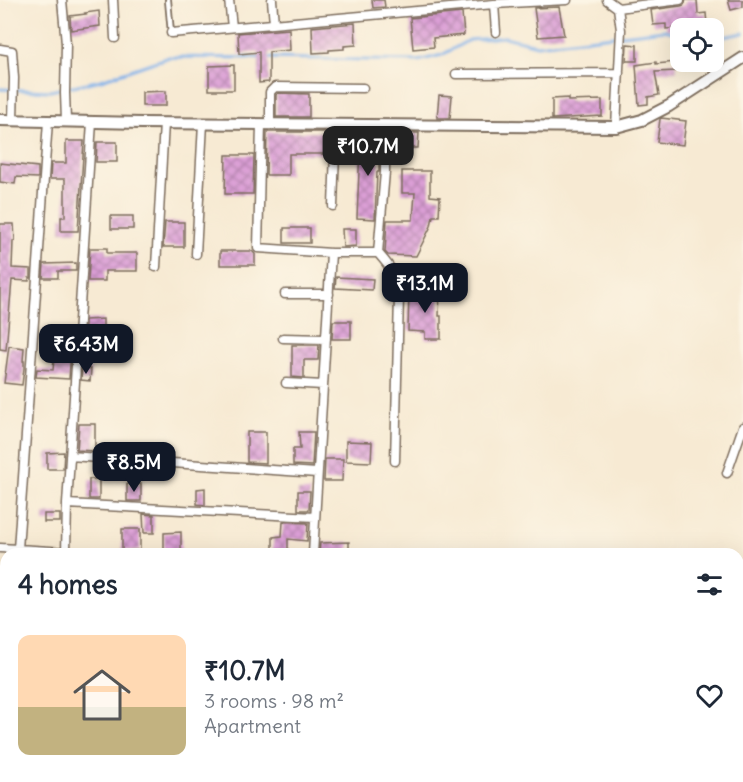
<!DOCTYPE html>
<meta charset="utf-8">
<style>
body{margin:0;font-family:Delius,sans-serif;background:#f2f2f3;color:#1f2937;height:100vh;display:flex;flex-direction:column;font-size:22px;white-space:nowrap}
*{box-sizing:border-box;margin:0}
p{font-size:20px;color:#747a83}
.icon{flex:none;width:33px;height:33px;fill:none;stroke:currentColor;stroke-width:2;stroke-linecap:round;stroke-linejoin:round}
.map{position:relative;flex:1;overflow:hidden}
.side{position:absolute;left:0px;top:548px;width:744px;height:236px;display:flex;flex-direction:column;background:#fff;border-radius:18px 18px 0 0;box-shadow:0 6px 24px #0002}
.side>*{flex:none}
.tools{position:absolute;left:670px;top:18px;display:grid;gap:12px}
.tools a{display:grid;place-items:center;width:54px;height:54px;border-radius:12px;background:#fff;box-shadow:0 6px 24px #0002;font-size:30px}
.price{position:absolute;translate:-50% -51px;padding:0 14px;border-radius:12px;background:#111827;color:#fff;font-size:20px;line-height:39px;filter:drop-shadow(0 2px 3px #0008)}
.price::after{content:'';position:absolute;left:50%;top:36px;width:18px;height:14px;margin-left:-9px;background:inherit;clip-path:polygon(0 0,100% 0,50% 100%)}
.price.selected{background:#222;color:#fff}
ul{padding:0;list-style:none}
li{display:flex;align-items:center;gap:18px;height:150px;padding:0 18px}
li span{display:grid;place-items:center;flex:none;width:168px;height:120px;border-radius:12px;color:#555}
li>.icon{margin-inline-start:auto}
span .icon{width:72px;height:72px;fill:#fffc;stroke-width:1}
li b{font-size:26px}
h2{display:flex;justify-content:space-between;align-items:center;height:72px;padding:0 18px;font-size:26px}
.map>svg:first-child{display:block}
</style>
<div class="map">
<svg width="743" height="782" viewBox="0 0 743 782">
<defs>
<pattern id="building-cross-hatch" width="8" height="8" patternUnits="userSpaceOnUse" patternTransform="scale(1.5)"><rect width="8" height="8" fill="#db9fd6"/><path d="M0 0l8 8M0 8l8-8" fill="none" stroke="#b382ad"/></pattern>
</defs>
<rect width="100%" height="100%" fill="#fcf5e5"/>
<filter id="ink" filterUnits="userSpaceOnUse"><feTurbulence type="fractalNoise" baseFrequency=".0167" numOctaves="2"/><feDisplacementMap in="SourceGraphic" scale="12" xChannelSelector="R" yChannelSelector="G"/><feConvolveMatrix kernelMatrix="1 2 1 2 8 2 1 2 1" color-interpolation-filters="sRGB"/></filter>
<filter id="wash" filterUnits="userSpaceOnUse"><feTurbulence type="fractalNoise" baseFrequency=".008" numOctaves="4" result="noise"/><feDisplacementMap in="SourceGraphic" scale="24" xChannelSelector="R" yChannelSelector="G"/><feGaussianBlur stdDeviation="1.35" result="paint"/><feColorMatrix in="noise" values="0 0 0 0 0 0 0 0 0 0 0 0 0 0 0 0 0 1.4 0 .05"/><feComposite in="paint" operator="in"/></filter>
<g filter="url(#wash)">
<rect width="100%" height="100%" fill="#f7ead3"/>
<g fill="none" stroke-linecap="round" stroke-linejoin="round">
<path stroke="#7db0ea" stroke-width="3" d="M714,39L743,33
M267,58L418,61L442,55L469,40L505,37L537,45L664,30L681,34
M0,89L50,91L101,80L169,57L261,58"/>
</g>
<g id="blocks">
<path fill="url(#building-cross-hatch)" d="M372,0H384L385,7L373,8Z
M686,0H697L698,14L706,13L707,25L666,29V24L653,25L651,10L681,6L684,5Z
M728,0H743V7L731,10Z
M559,7L564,35L538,37L534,8Z
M99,11L100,26L71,30L70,16L86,14L85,13Z
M462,13L464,35L433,38L434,47L413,49L410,18Z
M355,23L356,45L344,46V49L329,50V52L313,53L312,27Z
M289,29L290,50L269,52V82L259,83V52L239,54L238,33Z
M627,44L637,45V61H626Z
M656,62V64L676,62L677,71L655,72L659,95L648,97V104L639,105L636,65Z
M234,65V90H209V66Z
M166,91V106H142V92Z
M278,93L309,94V117H276V95Z
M439,95L452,96L450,118H437Z
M568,98V101L602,100V116L552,119V99Z
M661,118L686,121L683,145L657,142L660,119Z
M267,132H325V154H289V175H266Z
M366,132H379V172H377L375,219L357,218L360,147H366Z
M391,133H419L418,148H391Z
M66,141H84L78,231H61V217H65V179H50L51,163H66Z
M97,142H117V162H96Z
M226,155H254L253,194H225Z
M0,163L38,167V178L16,177L15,184L0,182Z
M402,171H430V196L440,197L439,216H433L431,226L416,256L388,255L385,252L387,220H413L415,193H402Z
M111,216H133V229H111Z
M165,222H184V247H163Z
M0,224H14L15,241H13L12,268L31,269V278H29V281L12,280L6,350L0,349Z
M284,228H310V243H284Z
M342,229H356V246L343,247Z
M90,248H107V253H137V271H105V281H88Z
M220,251H252L255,254V265H220Z
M76,263V271H58V278H43L44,264Z
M336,277L373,279L372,290L335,288Z
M409,291L440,292L439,316H441V339H425V332L408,331Z
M103,319V332H85V320Z
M333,321H351V339H332Z
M292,345H319L318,360H304V378L292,377Z
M9,346L24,348L23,361H24V368L22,385L4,383Z
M55,349L71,350L69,379L36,377L37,369L53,370Z
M82,368L91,369L90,381L81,380Z
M79,424H95V451L77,450Z
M247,432H266V463L247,462Z
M299,432H314L312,466L293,465V449H300Z
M346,441L372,442L371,462L346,461Z
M64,452L63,469H47V453Z
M325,459H343L342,481H324Z
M89,479H99V499H89Z
M127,484H141V501H127Z
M205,488V505L197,504V489Z
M298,491H310L309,510H298Z
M44,514H60V522H44Z
M143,514L154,515V533H144Z
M283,522L308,523L307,541L288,539V554H273V537L282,536Z
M122,529H140V550L122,551Z
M181,532V554H164V533Z
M349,542V554H319L320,543Z"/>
</g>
</g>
<g filter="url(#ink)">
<use href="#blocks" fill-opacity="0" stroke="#7d6d5d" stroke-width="1.5"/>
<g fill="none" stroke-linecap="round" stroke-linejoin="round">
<g stroke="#7d6d5d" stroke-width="8">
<path id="service" d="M168,0L171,33"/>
</g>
<g stroke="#7d6d5d" stroke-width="11">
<path id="minor" d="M62,0L66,44L65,93L66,121
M113,0L115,38
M229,0L232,27
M272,0L274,23
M607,0L618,8L621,30L616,127
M494,4L567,0
M618,8L680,0
M171,33L494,4L496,32
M0,49L12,51L14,78L13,120
M456,74L619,73
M261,124L258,248L331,253H378L385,172V125
M270,124V92L275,87L363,88
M333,206L336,124
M378,253C393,270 395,273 399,296L395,461
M196,254L203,123
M156,267L164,123
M285,294H329
M283,338L326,339
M286,383L323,385
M70,456L317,473
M727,473L743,427
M67,504L315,517
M0,548L18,549L48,121
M66,552L93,554
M18,554V549L66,552L67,504L92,122
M313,554L331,253
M191,782L192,777"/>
</g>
<g stroke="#7d6d5d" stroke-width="14">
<path id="tertiary" d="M0,120L142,123L616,127L642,120L669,106L743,58"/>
</g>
<use href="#service" stroke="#fff" stroke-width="4.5"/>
<use href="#minor" stroke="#fff" stroke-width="8"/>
<use href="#tertiary" stroke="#fff" stroke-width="10"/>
</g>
</g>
</svg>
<div class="tools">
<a><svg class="icon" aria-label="locate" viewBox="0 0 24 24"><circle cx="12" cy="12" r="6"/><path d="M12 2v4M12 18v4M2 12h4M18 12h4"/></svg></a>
</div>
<b class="price selected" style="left:368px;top:177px">₹10.7M</b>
<b class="price" style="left:425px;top:314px">₹13.1M</b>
<b class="price" style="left:86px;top:375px">₹6.43M</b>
<b class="price" style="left:134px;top:493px">₹8.5M</b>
<section class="side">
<h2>4 homes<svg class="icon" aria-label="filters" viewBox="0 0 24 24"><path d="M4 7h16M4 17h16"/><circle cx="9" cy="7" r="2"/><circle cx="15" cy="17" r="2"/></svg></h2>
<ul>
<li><span style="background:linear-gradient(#ffd9b3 60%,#c2b280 0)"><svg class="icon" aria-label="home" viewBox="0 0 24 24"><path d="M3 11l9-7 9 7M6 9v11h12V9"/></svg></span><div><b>₹10.7M</b><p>3 rooms · 98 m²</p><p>Apartment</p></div><svg class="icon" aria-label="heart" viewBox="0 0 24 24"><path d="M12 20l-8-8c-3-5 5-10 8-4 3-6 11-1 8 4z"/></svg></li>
</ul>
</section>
</div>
